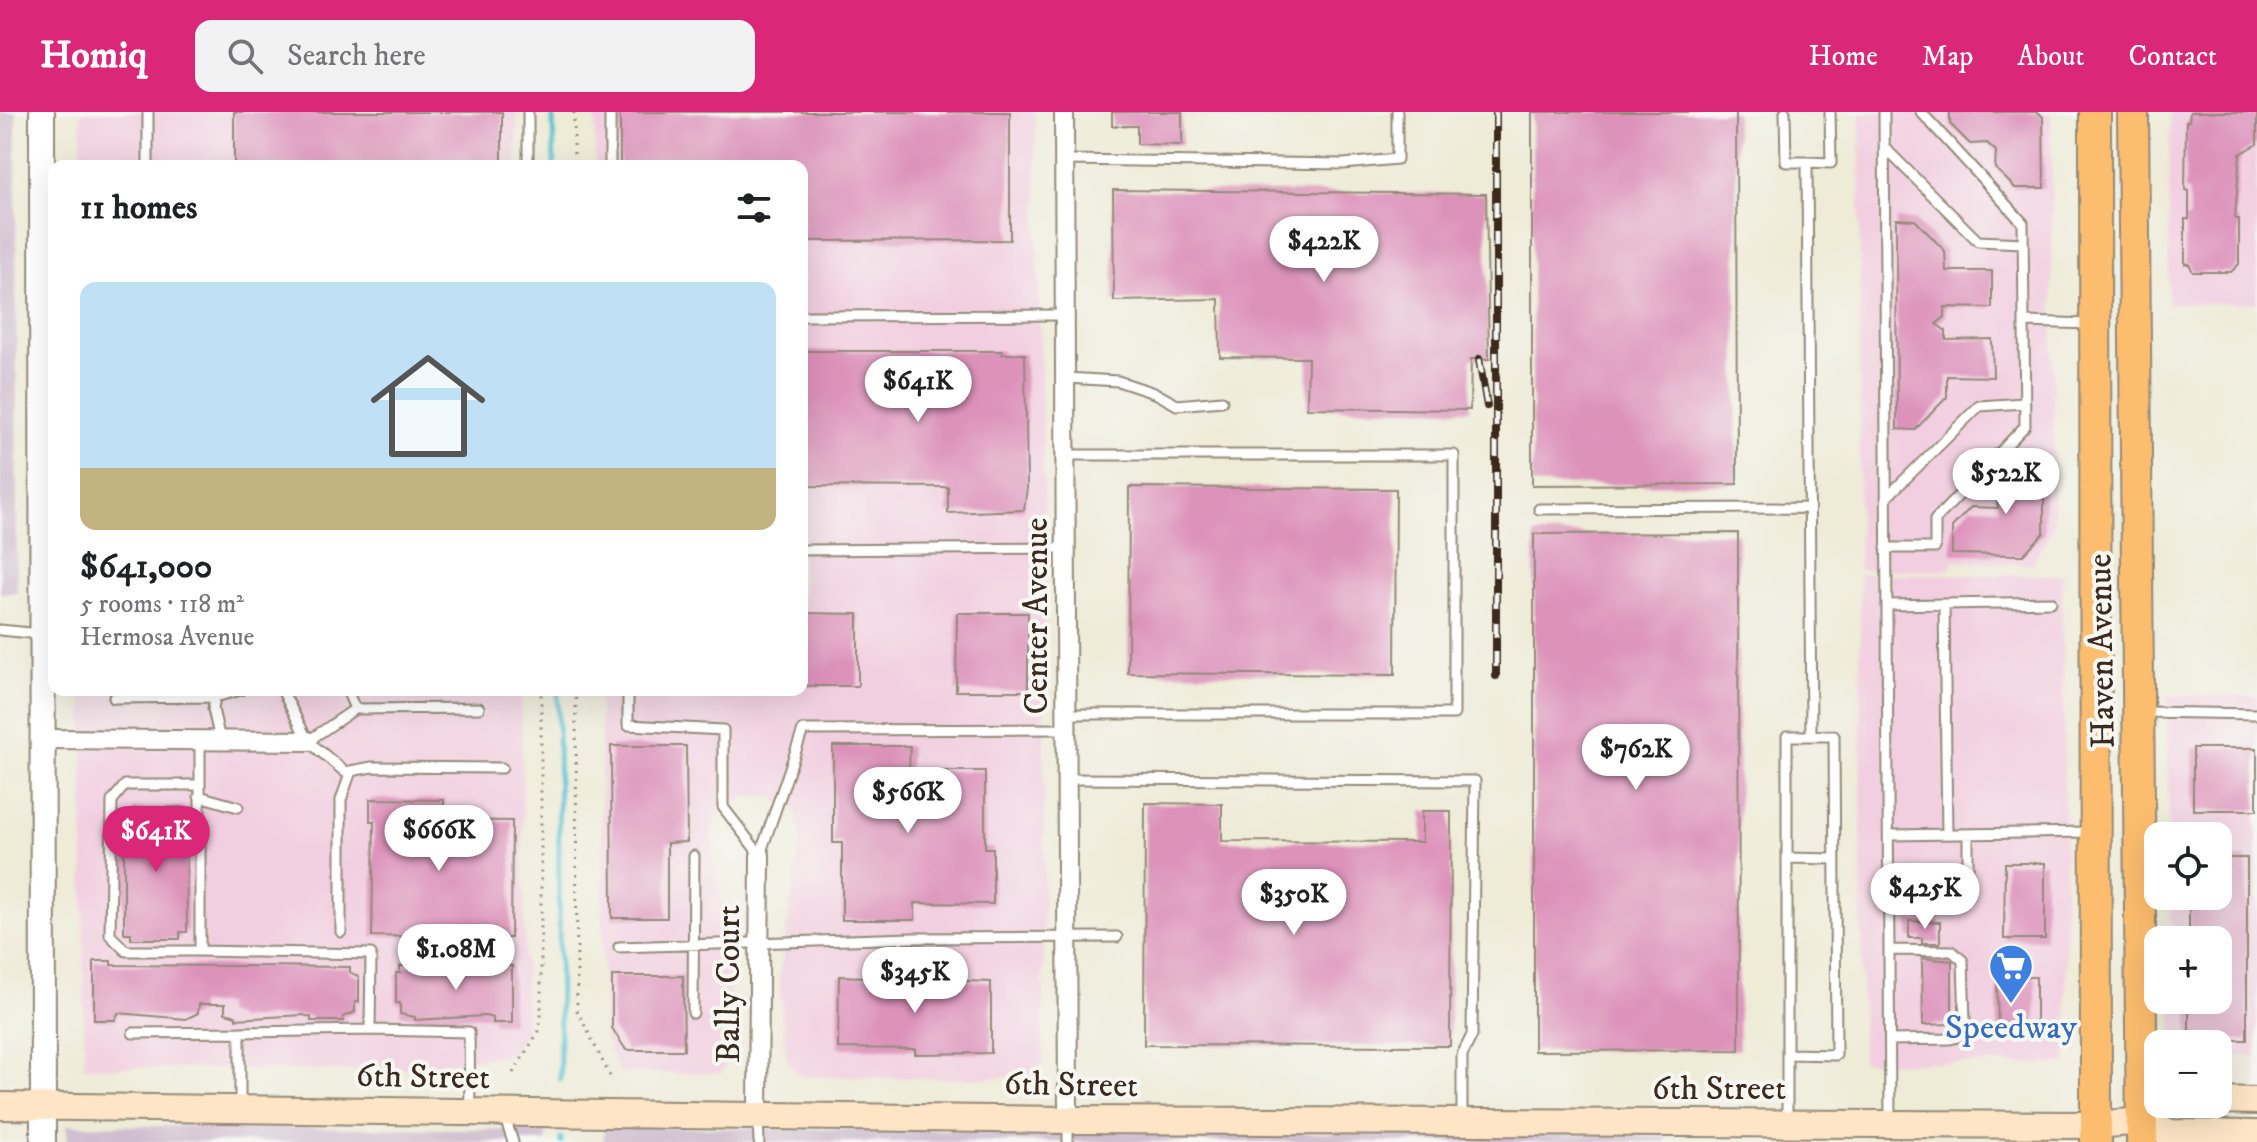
<!DOCTYPE html>
<meta charset="utf-8">
<style>
body{margin:0;font-family:"IM FELL DW Pica",serif;background:#f2f2f2;color:#202124;height:100vh;display:flex;flex-direction:column;font-size:30px;white-space:nowrap}
*{box-sizing:border-box;margin:0}
p{font-size:26px;color:#757577}
.icon{flex:none;width:44px;height:44px;fill:none;stroke:currentColor;stroke-width:2;stroke-linecap:round;stroke-linejoin:round}
.map{position:relative;flex:1;overflow:hidden}
.side{position:absolute;left:48px;top:48px;width:760px;height:536px;display:flex;flex-direction:column;background:#fff;border-radius:16px;box-shadow:0 8px 32px #0002}
.side>*{flex:none}
.controls{position:absolute;left:2144px;top:710px;display:grid;gap:16px}
.controls a{display:grid;place-items:center;width:88px;height:88px;border-radius:16px;background:#fff;box-shadow:0 8px 32px #0002;font-size:40px}
.price{position:absolute;translate:-50% -68px;padding:0 18px;border-radius:28px;background:#fff;color:#222;font-size:26px;line-height:52px;filter:drop-shadow(0 2px 4px #0008)}
.price::after{content:'';position:absolute;left:50%;top:48px;width:24px;height:18px;margin-left:-12px;background:inherit;clip-path:polygon(0 0,100% 0,50% 100%)}
.price.on{background:#db2777;color:#fff}
ul{padding:0;list-style:none}
li{display:grid;align-content:center;gap:16px;height:424px;padding:0 32px}
li span{display:grid;place-items:center;height:248px;border-radius:16px;color:#555}
li>.icon{margin-inline-start:auto}
span .icon{width:144px;height:144px;fill:#fffc;stroke-width:1}
li b{font-size:34px}
h2{display:flex;justify-content:space-between;align-items:center;height:96px;padding:0 32px;font-size:34px}
header{display:flex;align-items:center;gap:48px;box-sizing:border-box;height:112px;padding:0 40px;background:#db2777;color:#fff}
header strong{font-size:38px}
nav{display:flex;gap:44px;margin-inline-start:auto;font-size:28px}
.search{width:560px;height:72px;background:#f2f2f2;display:flex;align-items:center;gap:20px;box-sizing:border-box;padding:0 28px;border-radius:16px;color:#757577;font-size:30px}
.map>svg:first-child{display:block}
</style>
<header>
<strong>Homiq</strong>
<div class="search"><svg class="icon" aria-label="search" viewBox="0 0 24 24"><circle cx="10" cy="10" r="6"/><path d="M15 15l6 6"/></svg>Search here</div>
<nav><a>Home</a><a>Map</a><a>About</a><a>Contact</a></nav>
</header>
<div class="map">
<svg width="2257" height="1030" viewBox="0 0 2257 1030">
<rect width="100%" height="100%" fill="#f6f6f2"/>
<filter id="ink" filterUnits="userSpaceOnUse"><feTurbulence type="fractalNoise" baseFrequency=".0125" numOctaves="2"/><feDisplacementMap in="SourceGraphic" scale="16" xChannelSelector="R" yChannelSelector="G"/><feConvolveMatrix kernelMatrix="1 2 1 2 8 2 1 2 1" color-interpolation-filters="sRGB"/></filter>
<filter id="wash" filterUnits="userSpaceOnUse"><feTurbulence type="fractalNoise" baseFrequency=".006" numOctaves="4" result="noise"/><feDisplacementMap in="SourceGraphic" scale="32" xChannelSelector="R" yChannelSelector="G"/><feGaussianBlur stdDeviation="1.8" result="paint"/><feColorMatrix in="noise" values="0 0 0 0 0 0 0 0 0 0 0 0 0 0 0 0 0 1.4 0 .05"/><feComposite in="paint" operator="in"/></filter>
<g filter="url(#wash)">
<rect width="100%" height="100%" fill="#eeebd7"/>
<path fill="#f2cfe0" d="M81,0H517V54H81Z
M595,0H1035L1045,423L1043,949L1033,964L967,967L799,964L786,945L779,868L801,725L796,699L770,684L746,685L720,700L711,720L717,765L730,813L729,943L722,961H620L604,925L600,578H802V54H595Z
M1860,0H2047L2051,4L2054,412L2032,452L1954,449L1948,458H1859Z
M2170,0H2257V191H2168Z
M1860,462L2062,463L2067,952L1862,950Z
M83,578H521L526,920L507,943L387,959L84,955Z
M2167,584H2257V944H2218V932H2173L2172,888H2218V828H2171L2170,784H2218V724H2169Z"/>
<path fill="#cfbdcf" d="M0,0H16L17,481H0Z
M67,1013L546,1018V1030H67Z
M604,1015L1665,1024V1030H604Z"/>
<g fill="none" stroke-linecap="round" stroke-linejoin="round">
<path stroke="#57c3d1" stroke-width="5" d="M553,0L554,54
M558,578L560,967
M561,1026V1030"/>
</g>
<g id="blocks">
<path fill="#dd92ba" d="M234,0H502V54H234Z
M620,0H1010V128L802,129V54H620Z
M1112,0H1182V33L1137,32V14H1112Z
M1532,0H1736L1737,372L1532,373Z
M1950,0H2038L2043,5L2044,76H2015L1995,56L1996,39L1987,31L1970,32L1950,12Z
M2190,0H2257V32L2240,42L2235,107H2239V152L2231,160H2193L2189,152H2185V107H2189V79L2185,78L2186,9H2189Z
M1113,78L1486,82L1489,247H1471L1470,298L1307,296L1308,246L1220,245L1219,187L1114,189Z
M1896,107L1915,108L1945,139L1946,159H1992V196L1945,195V205L1936,212L1946,219V228L1992,227L1993,265L1947,264V285L1915,318L1897,317Z
M802,239H1002V242H1025L1027,376L1024,398L948,401V375L802,374Z
M2017,349H2044V421L2023,443L1952,442V415L1971,395L1998,396L1996,370Z
M1129,375L1396,377L1395,563L1128,561Z
M1738,421L1739,938L1534,939V422Z
M802,501L858,502V574H802Z
M957,501H1028V579H956Z
M611,634H686L687,730L667,731V806H612Z
M833,634H910L909,659H985V736H993V792L915,791V808H842V731H833Z
M2193,636H2257V698H2193Z
M370,687L444,688V708L512,709L511,826L372,824L374,709H370Z
M1145,691L1222,692V729L1422,730V699H1451L1450,934L1144,933Z
M182,695L186,698L187,820H180V827H131V821H124V704H133V697Z
M2218,746H2247V928H2189V888H2218V828H2189V784H2218Z
M2005,751H2045V827H2004Z
M1909,809L1940,810V831H1922V826H1909Z
M1922,846L1952,849V912L1923,913Z
M94,849H111V853L350,855V860L359,865V890H355V900L343,905V909H311V905L303,903L236,907V904L225,901V892H199L198,901L186,907L118,901L115,908H94Z
M400,854H512V911H493V906L485,904L415,908V905L400,902V891H396V861H400Z
M612,864H683L684,938H626L612,916Z
M839,864L991,870V941L915,942V937L838,936Z
M1997,865H2036V924H1998Z"/>
</g>
</g>
<g filter="url(#ink)">
<use href="#blocks" fill-opacity="0" stroke="#948a7a" stroke-width="2"/>
<g fill="none" stroke-linecap="round" stroke-linejoin="round">
<g stroke="#948a7a" stroke-width="13">
<path id="service" d="M148,0V54
M528,0V54
M1785,0L1786,50H1807L1811,624
M1884,0L1890,1009
M1886,37L1978,129L2023,131
M1065,48L1343,52L1397,47V0
M1807,50L1831,51L1830,0
M610,54V0
M802,204L1066,203
M2024,210L2092,212
M1066,266L1118,269L1157,282L1177,293L1222,289
M1066,343H1454V602H1067
M1886,386L1979,294L2024,291
M1539,397L1809,396
M1886,436H1935V408L2025,314L2023,111L1921,0
M802,438L1066,436
M1944,492L1947,722
M1887,493L2051,490
M0,518L41,522
M282,578L308,629L345,660L372,655L502,656
M347,578L355,597
M628,578V613L723,618V695L760,743
M114,586L215,585
M2144,600L2257,602
M200,628V839L371,842L370,918L240,920V995
M220,628L213,597L215,585L241,578
M308,629L355,597L479,596
M1067,667L1475,669L1472,923L1462,943V1008
M199,673H125L112,689L110,823L126,839H200
M199,684L238,695
M1889,723L2089,720
M760,743L803,618L1067,617
M1788,746L1835,747
M1889,785L1968,783V722
M341,820V688L351,659
M619,835L912,826L1117,825
M1890,838L1952,839L1963,849L1965,910L1958,925L1950,927L1890,928
M693,901L694,744
M370,918L469,920L470,998
M133,921L240,920
M504,1003L513,1030
M758,1005L759,1030
M1787,1008V624H1834L1836,943L1789,942
M1068,1011V1030"/>
</g>
<g stroke="#948a7a" stroke-width="22">
<path id="minor" d="M1064,0L1068,1008
M45,627L308,629
M758,1001L760,743"/>
</g>
<g stroke="#948a7a" stroke-width="28">
<path id="tertiary" d="M42,0L43,1030"/>
</g>
<g stroke="#948a7a" stroke-width="30">
<path id="secondary" d="M2218,988L2257,989
M0,994L1068,1008L2096,1013L2142,1009L2168,1021L2257,1022"/>
</g>
<g stroke="#948a7a" stroke-width="34">
<path id="primary" d="M2095,0L2096,1030
M2133,0L2142,1030"/>
</g>
<path stroke="#948a7a" stroke-width="3" stroke-dasharray="2 6" stroke-linecap="butt" d="M574,0V54
M576,578L577,898L611,966
M513,961L539,919L541,904V578"/>
<use href="#service" stroke="#fff" stroke-width="9"/>
<use href="#minor" stroke="#fff" stroke-width="18"/>
<use href="#tertiary" stroke="#fff" stroke-width="24"/>
<use href="#secondary" stroke="#fee5c5" stroke-width="26"/>
<use href="#primary" stroke="#fcbd6e" stroke-width="30"/>
<g stroke="#3b2a1e" stroke-width="8">
<path id="rail" d="M1496,0V564
M1479,247L1487,294"/>
</g>
<use href="#rail" stroke="#f6f6f2" stroke-width="5" stroke-dasharray="15" stroke-linecap="butt"/>
</g>
</g>
<defs>
<g id="supermarket-pin" transform="scale(2.3)"><path d="M0 17L-7.5 6A9.5 9.5 0 1 1 7.5 6Z" fill="#3f7fe0" stroke="#f6f6f2"/><path d="M-6-5.5h2.5l.6 2H6L4.5 2H-2.5L-4.4-4H-6ZM-1.5 3.2a1.3 1.3 0 1 0 .1 0ZM3 3.2a1.3 1.3 0 1 0 .1 0Z" fill="#fff"/></g>
</defs>
<g fill-rule="evenodd">
<use href="#supermarket-pin" x="2011" y="854"/>
</g>
<g text-anchor="middle" stroke-width="8" stroke-linejoin="round" paint-order="stroke">
<g font-size="34" fill="#3b2a1e" stroke="#f6f6f2">
<text transform="translate(1035 504) rotate(-90)" y="12">Center Avenue</text>
<text transform="translate(2100 539) rotate(-91)" y="12">Haven Avenue</text>
<text transform="translate(727 872) rotate(-90)" y="12">Bally Court</text>
<text transform="translate(423 963) rotate(1)" y="12">6th Street</text>
<text transform="translate(1071 971) rotate(1)" y="12">6th Street</text>
<text x="1719" y="987">6th Street</text>
</g>
<g font-size="34" fill="#366cbe" stroke="#f6f6f2">
<text x="2011" y="926">Speedway</text>
</g>
</g>
</svg>
<div class="controls">
<a><svg class="icon" aria-label="locate" viewBox="0 0 24 24"><circle cx="12" cy="12" r="6"/><path d="M12 2v4M12 18v4M2 12h4M18 12h4"/></svg></a>
<a>+</a>
<a>−</a>
</div>
<b class="price" style="left:1324px;top:172px">$422K</b>
<b class="price" style="left:918px;top:312px">$641K</b>
<b class="price" style="left:2006px;top:404px">$522K</b>
<b class="price" style="left:1636px;top:680px">$762K</b>
<b class="price" style="left:908px;top:723px">$566K</b>
<b class="price" style="left:439px;top:761px">$666K</b>
<b class="price on" style="left:156px;top:762px">$641K</b>
<b class="price" style="left:1925px;top:819px">$425K</b>
<b class="price" style="left:1294px;top:825px">$350K</b>
<b class="price" style="left:456px;top:880px">$1.08M</b>
<b class="price" style="left:915px;top:903px">$345K</b>
<section class="side">
<h2>11 homes<svg class="icon" aria-label="filters" viewBox="0 0 24 24"><path d="M4 7h16M4 17h16"/><circle cx="9" cy="7" r="2"/><circle cx="15" cy="17" r="2"/></svg></h2>
<ul>
<li><span style="background:linear-gradient(#bfe0f5 75%,#c2b280 0)"><svg class="icon" aria-label="home" viewBox="0 0 24 24"><path d="M3 11l9-7 9 7M6 9v11h12V9"/></svg></span><div><b>$641,000</b><p>5 rooms · 118 m²</p><p>Hermosa Avenue</p></div></li>
</ul>
</section>
</div>
